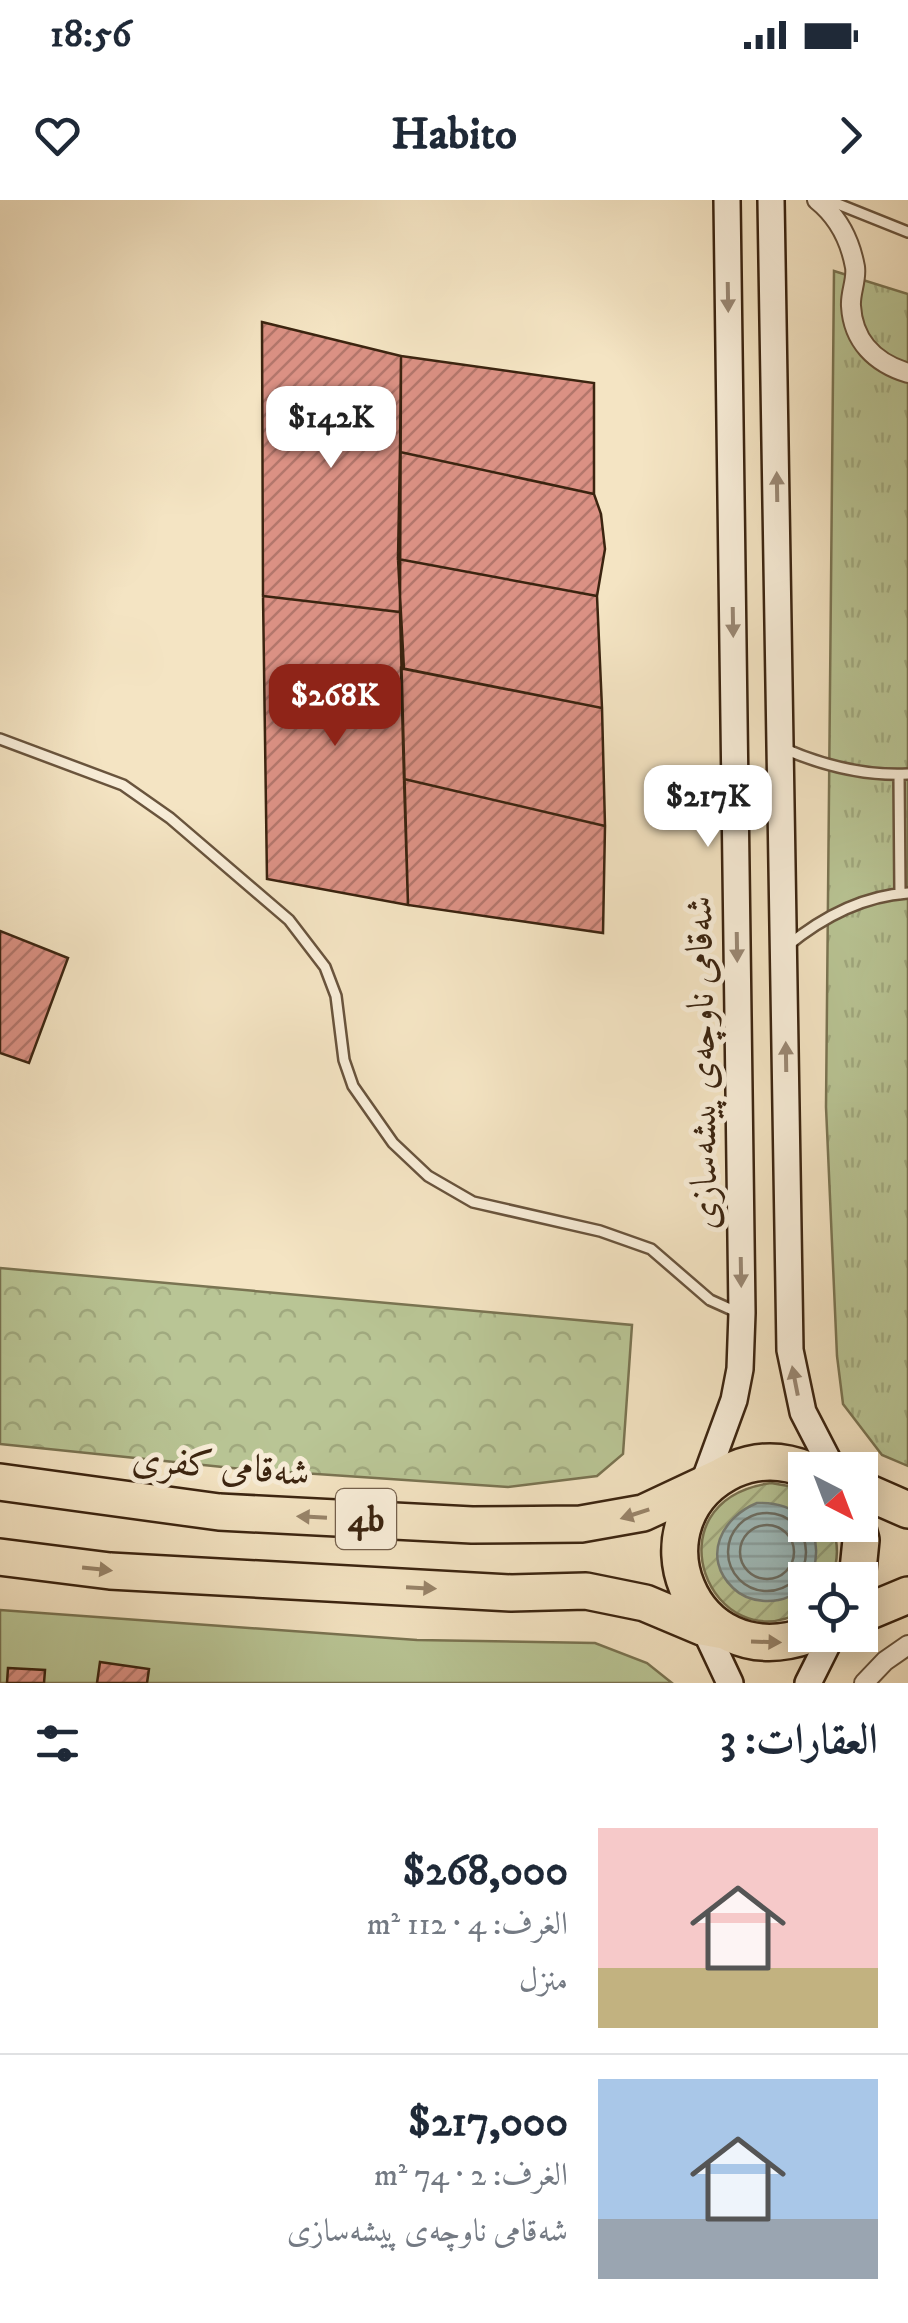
<!DOCTYPE html>
<html lang="ar">
<meta charset="utf-8">
<style>
body{margin:0;font-family:"IM FELL DW Pica",Amiri,serif;background:#f6f6f7;color:#1f2937;direction:rtl;height:100vh;display:flex;flex-direction:column;font-size:38px;white-space:nowrap}
*{box-sizing:border-box;margin:0}
p{font-size:32px;color:#747a83}
.icon{flex:none;width:55px;height:55px;fill:none;stroke:currentColor;stroke-width:2;stroke-linecap:round;stroke-linejoin:round}
.map{position:relative;height:1483px;overflow:hidden;direction:ltr}
.drawer{display:flex;flex-direction:column;background:#fff;flex:1}
.drawer>*{flex:none}
.needle{width:65px;rotate:138deg}
.buttons{position:absolute;left:788px;top:1252px;display:grid;gap:20px}
.buttons a{display:grid;place-items:center;width:90px;height:90px;border-radius:0px;background:#fff;box-shadow:0 5px 25px #0003;font-size:50px}
.price{position:absolute;translate:-50% -85px;padding:0 22px;border-radius:20px;background:#fff;color:#222;font-size:32px;line-height:65px;filter:drop-shadow(0 2px 5px #0008)}
.price::after{content:'';position:absolute;left:50%;top:60px;width:30px;height:22px;margin-left:-15px;background:inherit;clip-path:polygon(0 0,100% 0,50% 100%)}
.price.selected{background:#8f2418;color:#fff}
ul{padding:0;list-style:none}
li{display:flex;align-items:center;gap:30px;height:250px;padding:0 30px}
li+li{border-top:2px solid #e0e1e3}
li span{display:grid;place-items:center;flex:none;width:280px;height:200px;border-radius:0px;color:#555}
li>.icon{margin-inline-start:auto}
span .icon{width:120px;height:120px;fill:#fffc;stroke-width:1}
li b{font-size:42px}
h2{display:flex;justify-content:space-between;align-items:center;height:120px;padding:0 30px;font-size:42px}
.status{display:flex;justify-content:space-between;align-items:center;height:70px;padding:0 50px;background:#fff;direction:ltr}
.status svg{height:28px;fill:currentColor}
header{display:flex;justify-content:space-between;align-items:center;height:130px;padding:0 30px;background:#fff;font-size:45px;font-weight:800}
.map>svg:first-child{display:block}
</style>
<div class="status"><b>18:56</b><svg viewBox="0 0 49 12"><path d="M0 12V9h3v3zM5 12V6h3v6zM10 12V3h3v9zM15 12V0h3v12zM26 1h20v11H26zM47 4h2v5h-2z"/></svg></div>
<header><svg class="icon" aria-label="forward" viewBox="0 0 24 24"><path d="M9 5l7 7-7 7"/></svg>Habito<svg class="icon" aria-label="heart" viewBox="0 0 24 24"><path d="M12 20l-8-8c-3-5 5-10 8-4 3-6 11-1 8 4z"/></svg></header>
<div class="map">
<svg width="908" height="1483" viewBox="0 0 908 1483">
<defs>
<pattern id="grass-tufts" width="24" height="20" patternUnits="userSpaceOnUse" patternTransform="scale(2.5)"><rect width="24" height="20" fill="#b9c595"/><path d="M3 7l-1-3M5 7V3M7 7l1-3M15 17l-1-3M17 17v-4M19 17l1-3" fill="none" stroke="#a0a97f"/></pattern>
<pattern id="forest-crowns" width="20" height="18" patternUnits="userSpaceOnUse" patternTransform="scale(2.5)"><rect width="20" height="18" fill="#b9c595"/><path d="M2 6a3 3 0 1 1 6 0M12 15a3 3 0 1 1 6 0" fill="none" stroke="#a0a97f"/></pattern>
<pattern id="garden-furrows" width="10" height="10" patternUnits="userSpaceOnUse" patternTransform="scale(2.5)"><rect width="10" height="10" fill="#b9c595"/><path d="M-1 1l2-2M0 10L10 0M9 11l2-2" fill="none" stroke="#a0a97f"/></pattern>
<pattern id="water-rules" width="6" height="5" patternUnits="userSpaceOnUse" patternTransform="scale(2.5)"><rect width="6" height="5" fill="#9fbcbc"/><path d="M0 2.5h6" fill="none" stroke="#8aa1a1"/></pattern>
<pattern id="building-hatch" width="6" height="6" patternUnits="userSpaceOnUse" patternTransform="scale(2.5)"><rect width="6" height="6" fill="#db9184"/><path d="M-1 1l2-2M0 6l6-6M5 7l2-2" fill="none" stroke="#b3766b"/></pattern>
</defs>
<rect width="100%" height="100%" fill="#f4e4c3"/>
<filter id="stains"><feTurbulence type="fractalNoise" baseFrequency=".002" numOctaves="4"/><feColorMatrix values="0 0 0 0 .2 0 0 0 0 .09 0 0 0 0 .02 0 0 0 .5 -.17"/></filter>
<radialGradient id="worn" r=".72"><stop offset=".6" stop-color="#630" stop-opacity="0"/><stop offset="1" stop-color="#630" stop-opacity=".3"/></radialGradient>
<path fill="url(#grass-tufts)" stroke="#7a7452" stroke-width="2.5" d="M834,71L908,94V1266L882,1255L843,1204L837,1156L826,907Z"/>
<path fill="url(#forest-crowns)" stroke="#7a7452" stroke-width="2.5" d="M0,1068L632,1125L623,1254L597,1276L508,1287L242,1269L0,1244Z"/>
<path fill="#b9c595" stroke="#7a7452" stroke-width="2.5" d="M0,1410L417,1440L595,1443L647,1463L672,1483H0Z"/>
<path fill="url(#garden-furrows)" stroke="#7a7452" stroke-width="2.5" d="M771,1283L794,1287L805,1294V1325H832C839,1344 838,1360 832,1380H805V1410C711,1465 645,1301 771,1283Z"/>
<path fill="url(#water-rules)" stroke="#777f77" stroke-width="2.5" d="M757,1303C838,1300 830,1401 768,1401C755,1401 742,1397 733,1388C701,1357 722,1317 757,1303Z"/>
<g fill="none" stroke-linecap="round" stroke-linejoin="round">
<path stroke="#6d7066" stroke-width="2.5" d="M728 1352a39 39 0 1 1 78 0a39 39 0 1 1-78 0Z
M740 1352a27 27 0 1 1 54 0a27 27 0 1 1-54 0Z"/>
</g>
<path fill="url(#building-hatch)" stroke="#3b2410" stroke-width="2.5" d="M262,122L401,156L400,412L263,396Z
M401,156L594,183V294L400,252Z
M400,252L594,294L601,314L605,349L597,396L398,359Z
M398,359L597,396L602,508L404,469Z
M263,396L400,412L408,705L267,679Z
M401,468L602,508L605,626L404,579Z
M404,579L605,626L603,733L408,705Z
M0,731L68,758L29,863L0,853Z
M100,1462L149,1469L147,1483H97Z
M8,1468L45,1470L44,1483H7Z"/>
<g fill="none" stroke-linecap="round" stroke-linejoin="round">
<g stroke="#69543d" stroke-width="14">
<path id="lane" d="M828,0L908,32
M0,539L123,585L170,618L289,720L325,767L336,796L344,860L353,886L393,943L428,976L473,1002L600,1031L651,1049L710,1100L739,1113
M785,549C824,566 865,576 908,574
M899,575L900,694
M786,747C821,718 862,696 908,693"/>
</g>
<g stroke="#69543d" stroke-width="22">
<path id="street" d="M817,0C837,16 850,40 855,67C857,80 850,93 851,106C853,141 875,163 908,173
M864,1483L885,1461L908,1445"/>
</g>
<g stroke="#3b2410" stroke-width="30">
<path id="secondary" d="M771,0L790,1150L803,1212L833,1270
M700,1293L734,1200L740,1169L742,1113L727,0
M699,1417L730,1483
M808,1483L832,1435"/>
</g>
<g stroke="#3b2410" stroke-width="40">
<path id="highway" d="M808,1270C784,1260 758,1259 733,1270C630,1319 688,1478 809,1435
M0,1282L219,1312L472,1325L581,1324L643,1313L724,1275
M860,1289L908,1310
M857,1325L861,1340L857,1380
M0,1357L110,1371L511,1393L586,1391L645,1403L702,1427L724,1431
M860,1415L908,1395"/>
</g>
<use href="#lane" stroke="#f8edd8" stroke-width="9"/>
<use href="#street" stroke="#f8edd8" stroke-width="18"/>
<use href="#secondary" stroke="#f8edd8" stroke-width="25"/>
<use href="#highway" stroke="#f4e4c3" stroke-width="35"/>
</g>
<defs><path id="oneway-solid" d="M-6-.8H1V-3.2L6.5 0L1 3.2V.8H-6Z" transform="scale(2.5)"/></defs>
<g fill="#9a8874">
<use href="#oneway-solid" transform="translate(728 97) rotate(89)"/>
<use href="#oneway-solid" transform="translate(777 287) rotate(-91)"/>
<use href="#oneway-solid" transform="translate(733 422) rotate(89)"/>
<use href="#oneway-solid" transform="translate(737 747) rotate(89)"/>
<use href="#oneway-solid" transform="translate(786 857) rotate(-91)"/>
<use href="#oneway-solid" transform="translate(741 1072) rotate(89)"/>
<use href="#oneway-solid" transform="translate(795 1181) rotate(-101)"/>
</g>
<g fill="#98846a">
<use href="#oneway-solid" transform="translate(635 1314) rotate(162)"/>
<use href="#oneway-solid" transform="translate(312 1317) rotate(-177)"/>
<use href="#oneway-solid" transform="translate(97 1369) rotate(6)"/>
<use href="#oneway-solid" transform="translate(421 1388) rotate(3)"/>
<use href="#oneway-solid" transform="translate(766 1442) rotate(2)"/>
</g>
<g text-anchor="middle" stroke-width="10" stroke-linejoin="round" paint-order="stroke">
<rect fill="#f8edd8" stroke="#74604c" stroke-width="2.5" x="336" y="1289" width="60" height="60" rx="8"/>
<g font-size="35" font-weight="bold" fill="#3b2410">
<text x="366" y="1331">4b</text>
</g>
<g font-size="38" fill="#3b2410" stroke="#f8edd8">
<text transform="translate(701 863) rotate(-91)" y="13">شەقامی ناوچەی پیشەسازی</text>
<text transform="translate(221 1265) rotate(5)" y="13">شەقامی کفری</text>
</g>
</g>
<rect width="100%" height="100%" filter="url(#stains)"/>
<rect width="100%" height="100%" fill="url(#worn)"/>
</svg>
<div class="buttons">
<a><svg class="needle" viewBox="-14 -14 28 28"><path d="M0-13l5 13h-10z" fill="#e53935"/><path d="M0 13l5-13h-10z" fill="#747a83"/></svg></a>
<a><svg class="icon" aria-label="locate" viewBox="0 0 24 24"><circle cx="12" cy="12" r="6"/><path d="M12 2v4M12 18v4M2 12h4M18 12h4"/></svg></a>
</div>
<b class="price" style="left:331px;top:271px">$142K</b>
<b class="price selected" style="left:335px;top:549px">$268K</b>
<b class="price" style="left:708px;top:650px">$217K</b>
</div>
<section class="drawer">
<h2>العقارات: 3<svg class="icon" aria-label="filters" viewBox="0 0 24 24"><path d="M4 7h16M4 17h16"/><circle cx="9" cy="7" r="2"/><circle cx="15" cy="17" r="2"/></svg></h2>
<ul>
<li><span style="background:linear-gradient(#f6c9c9 70%,#c2b280 0)"><svg class="icon" aria-label="home" viewBox="0 0 24 24"><path d="M3 11l9-7 9 7M6 9v11h12V9"/></svg></span><div><b>$268,000</b><p>الغرف: 4 · 112 m²</p><p>منزل</p></div></li>
<li><span style="background:linear-gradient(#a9c7e8 70%,#9aa5b1 0)"><svg class="icon" aria-label="home" viewBox="0 0 24 24"><path d="M3 11l9-7 9 7M6 9v11h12V9"/></svg></span><div><b>$217,000</b><p>الغرف: 2 · 74 m²</p><p>شەقامی ناوچەی پیشەسازی</p></div></li>
</ul>
</section>
